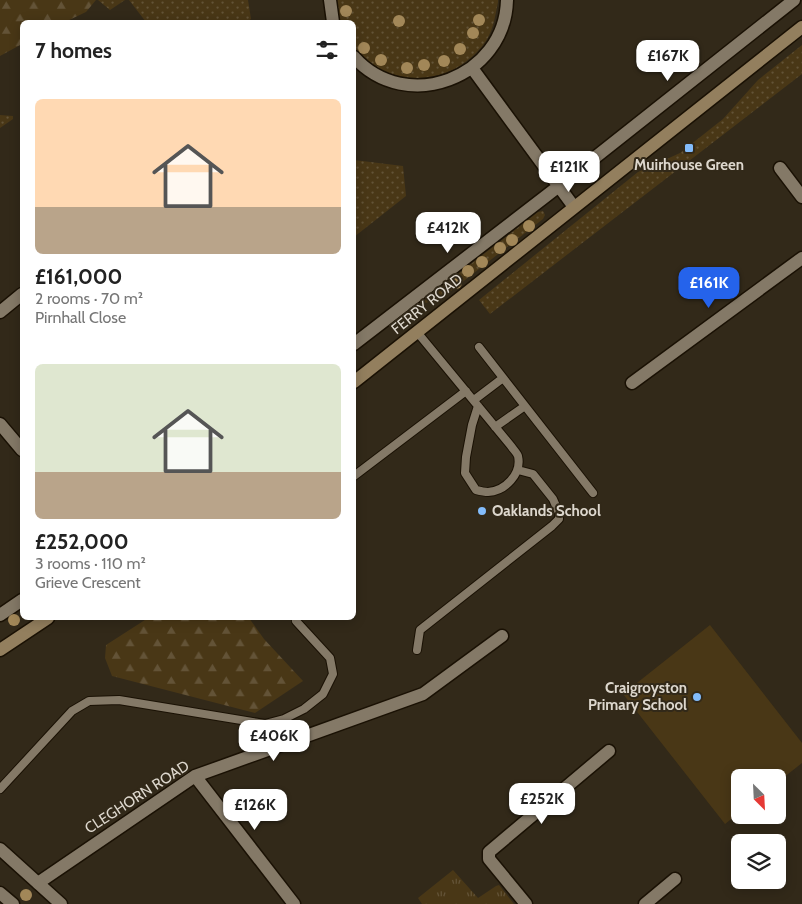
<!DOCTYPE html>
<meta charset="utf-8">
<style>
body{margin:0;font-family:Cabin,sans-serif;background:#f6f6f6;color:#222;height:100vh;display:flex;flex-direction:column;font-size:19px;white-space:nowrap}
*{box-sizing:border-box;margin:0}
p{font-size:16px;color:#767676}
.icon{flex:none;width:28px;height:28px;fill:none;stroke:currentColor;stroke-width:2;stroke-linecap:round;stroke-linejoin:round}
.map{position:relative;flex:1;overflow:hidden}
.sheet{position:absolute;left:20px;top:20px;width:336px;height:600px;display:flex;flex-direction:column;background:#fff;border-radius:8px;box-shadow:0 2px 12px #0003}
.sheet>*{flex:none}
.needle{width:32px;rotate:156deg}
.fabs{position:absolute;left:731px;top:769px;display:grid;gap:10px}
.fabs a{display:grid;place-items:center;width:55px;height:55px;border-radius:8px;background:#fff;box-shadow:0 2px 12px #0003;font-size:25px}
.price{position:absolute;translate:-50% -42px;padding:0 11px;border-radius:10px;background:#fff;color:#222;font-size:16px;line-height:32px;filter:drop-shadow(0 1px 2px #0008)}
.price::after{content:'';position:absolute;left:50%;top:30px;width:15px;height:11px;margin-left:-8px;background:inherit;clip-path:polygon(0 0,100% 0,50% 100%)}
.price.selected{background:#2563eb;color:#fff}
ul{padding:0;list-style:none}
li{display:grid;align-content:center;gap:10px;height:265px;padding:0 15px}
li span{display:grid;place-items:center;height:155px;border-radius:8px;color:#555}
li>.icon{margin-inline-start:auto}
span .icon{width:90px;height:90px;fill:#fffc;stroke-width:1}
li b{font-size:21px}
h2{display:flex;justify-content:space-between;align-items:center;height:60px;padding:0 15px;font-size:21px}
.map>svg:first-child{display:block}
</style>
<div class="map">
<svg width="802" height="904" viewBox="0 0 802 904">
<defs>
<pattern id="grass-dots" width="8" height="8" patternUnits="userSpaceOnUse" patternTransform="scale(1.25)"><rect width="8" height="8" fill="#493716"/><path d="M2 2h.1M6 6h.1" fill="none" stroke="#635337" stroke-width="1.8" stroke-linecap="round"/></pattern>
<pattern id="forest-firs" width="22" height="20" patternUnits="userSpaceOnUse" patternTransform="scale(1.25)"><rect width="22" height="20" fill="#493716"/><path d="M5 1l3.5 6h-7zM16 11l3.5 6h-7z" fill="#635337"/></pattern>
<pattern id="park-tufts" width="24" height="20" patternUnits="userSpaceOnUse" patternTransform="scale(1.25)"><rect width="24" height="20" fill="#493716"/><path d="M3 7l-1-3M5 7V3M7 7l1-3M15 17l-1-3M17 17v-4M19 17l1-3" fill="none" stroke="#635337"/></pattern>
</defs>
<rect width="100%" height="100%" fill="#322919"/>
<path fill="url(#grass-dots)" d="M98,0H125L110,10Z
M129,0H248L251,19L246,22H146Z
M336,0H498V2C495,17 493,33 483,45C454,82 405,88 367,62C362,58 358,52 354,48V22H340Z
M802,45V74L490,314L479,300L638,172L680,153L723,119L758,80Z
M0,115L13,116V119L0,128Z
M354,160L403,166L406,196L354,237Z
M543,211L545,215L543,219L442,298L422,304L427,298L538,212Z"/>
<path fill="url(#forest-firs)" d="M0,0H96L86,12L65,22H22V44L0,56Z
M148,618H249L264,639L303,681L255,713L112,676L105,658L106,645Z"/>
<path fill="url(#park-tufts)" d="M453,870L478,898L496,886L499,885L514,904H422L418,898Z"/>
<path fill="#493716" d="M710,625L802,743V763L778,782V778H740V812L725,824L623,694Z"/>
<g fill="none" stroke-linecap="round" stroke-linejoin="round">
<g stroke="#1a1104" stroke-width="10">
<path id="service" d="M417,332L511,446C513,449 517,453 518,456C522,474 505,491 488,492C484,492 480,491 476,490L465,473L466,457L472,425L478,406
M479,347L593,493
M474,400L503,378
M495,427L525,406
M354,476L466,391
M417,650L420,630L552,526L559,519V513L553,499L533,474L518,470
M0,789L72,711L89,701L119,700L265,724L284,719L304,709L323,694L333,674L330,658L296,621"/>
</g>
<g stroke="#1a1104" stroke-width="15">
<path id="minor" d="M330,0L333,22
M354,57C406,115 505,78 507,0
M472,68L574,207
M780,168L802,197
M0,312L22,294
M354,344L559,186L794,0
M632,383L802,258
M0,615L22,600
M195,776L294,904
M38,883L195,776L423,694L502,636
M526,904L489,859V852L609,751
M645,904L675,879"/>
</g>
<g stroke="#1a1104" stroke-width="15">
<path id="tertiary" d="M0,424L22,450
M0,849L61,904
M0,893L13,904"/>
</g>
<g stroke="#1a1104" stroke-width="15">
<path id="secondary" d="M354,382L802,27
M0,650L48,618"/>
</g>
<use href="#service" stroke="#847967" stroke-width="8"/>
<use href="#minor" stroke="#847967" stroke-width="12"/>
<use href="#tertiary" stroke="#847967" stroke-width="12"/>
<use href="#secondary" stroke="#937f5e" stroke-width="12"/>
</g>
<g fill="#a28758">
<circle cx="346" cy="11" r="6"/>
<circle cx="479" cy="20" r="6"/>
<circle cx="399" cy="21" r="6"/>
<circle cx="473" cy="33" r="6"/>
<circle cx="364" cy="48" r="6"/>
<circle cx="460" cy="49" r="6"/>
<circle cx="381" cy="60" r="6"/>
<circle cx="444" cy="61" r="6"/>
<circle cx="424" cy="65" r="6"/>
<circle cx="407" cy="68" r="6"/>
<circle cx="529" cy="226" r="6"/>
<circle cx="512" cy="240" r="6"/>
<circle cx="500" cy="248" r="6"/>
<circle cx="482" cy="262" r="6"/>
<circle cx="468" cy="271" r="6"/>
<circle cx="456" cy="283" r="6"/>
<circle cx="14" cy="620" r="6"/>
<circle cx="26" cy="895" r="6"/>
</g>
<g fill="#83bcfb" stroke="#322919" stroke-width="2">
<rect x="684" y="143" width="10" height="10" rx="2.5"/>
<circle cx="482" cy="511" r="5"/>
<circle cx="697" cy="697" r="5"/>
</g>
<g text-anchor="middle" stroke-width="4" stroke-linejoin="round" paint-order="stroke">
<g font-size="15" font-weight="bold" fill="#ddd7cd" stroke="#322919">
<text x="689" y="170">Muirhouse Green</text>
<text x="492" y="516" text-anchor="start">Oaklands School</text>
<text x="687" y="693" text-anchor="end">Craigroyston<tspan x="687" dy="17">Primary School</tspan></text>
</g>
<g font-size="15" fill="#ddd7cd" stroke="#322919">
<text transform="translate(427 304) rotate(-39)" y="5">FERRY ROAD</text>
<text transform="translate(137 797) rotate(-33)" y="5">CLEGHORN ROAD</text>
</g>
</g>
</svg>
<div class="fabs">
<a><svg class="needle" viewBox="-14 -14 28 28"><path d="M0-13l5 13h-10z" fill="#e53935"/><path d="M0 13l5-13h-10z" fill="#767676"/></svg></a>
<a><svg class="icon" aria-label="layers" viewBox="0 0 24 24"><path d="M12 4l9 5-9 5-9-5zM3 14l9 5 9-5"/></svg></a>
</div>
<b class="price" style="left:668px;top:82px">£167K</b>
<b class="price" style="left:569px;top:193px">£121K</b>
<b class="price" style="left:448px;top:254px">£412K</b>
<b class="price selected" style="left:709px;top:309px">£161K</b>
<b class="price" style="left:274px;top:762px">£406K</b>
<b class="price" style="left:542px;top:825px">£252K</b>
<b class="price" style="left:255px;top:831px">£126K</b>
<section class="sheet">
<h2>7 homes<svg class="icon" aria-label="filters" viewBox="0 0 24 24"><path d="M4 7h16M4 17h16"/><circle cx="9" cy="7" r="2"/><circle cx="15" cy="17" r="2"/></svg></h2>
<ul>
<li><span style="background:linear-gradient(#ffd9b3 70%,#b9a48a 0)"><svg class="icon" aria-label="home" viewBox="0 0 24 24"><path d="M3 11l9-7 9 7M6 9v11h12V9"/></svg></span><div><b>£161,000</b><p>2 rooms · 70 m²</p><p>Pirnhall Close</p></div></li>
<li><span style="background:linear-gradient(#dfe7d0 70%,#b9a48a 0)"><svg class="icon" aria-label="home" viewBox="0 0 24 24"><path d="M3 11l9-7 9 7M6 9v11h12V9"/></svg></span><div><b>£252,000</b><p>3 rooms · 110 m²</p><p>Grieve Crescent</p></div></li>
</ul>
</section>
</div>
